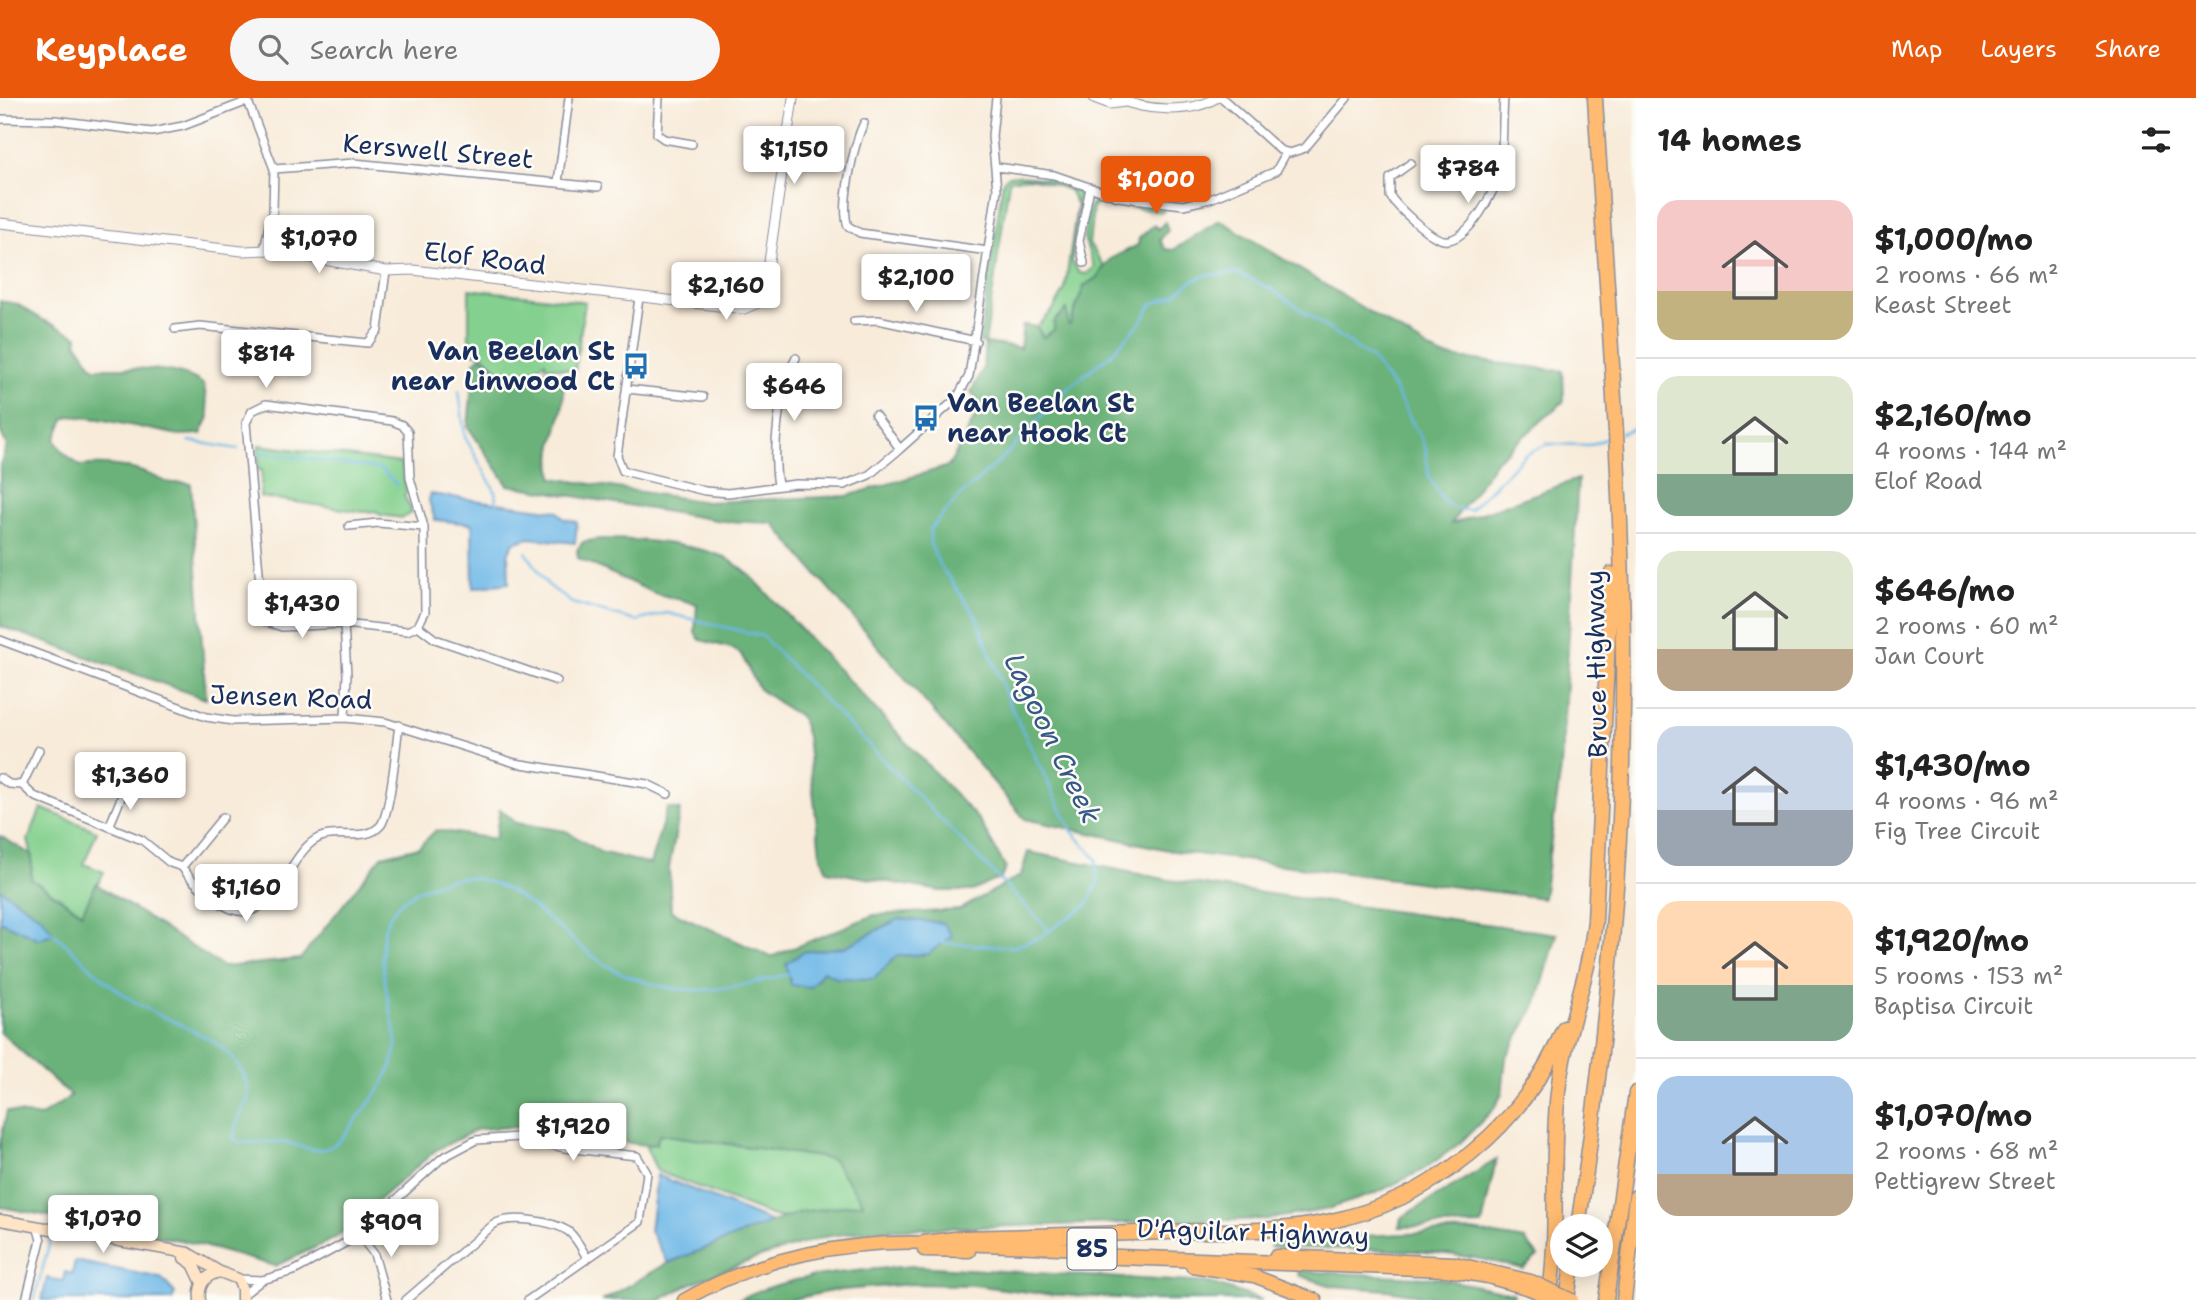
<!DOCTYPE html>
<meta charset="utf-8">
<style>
body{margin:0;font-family:"Shantell Sans",sans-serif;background:#f6f6f6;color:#222;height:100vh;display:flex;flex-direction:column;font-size:26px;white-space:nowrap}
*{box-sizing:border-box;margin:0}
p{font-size:23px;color:#767676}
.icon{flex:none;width:38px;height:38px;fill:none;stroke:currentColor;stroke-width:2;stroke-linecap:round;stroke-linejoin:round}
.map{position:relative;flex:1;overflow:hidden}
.side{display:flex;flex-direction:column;background:#fff;width:560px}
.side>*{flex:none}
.buttons{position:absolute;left:1550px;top:1116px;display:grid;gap:14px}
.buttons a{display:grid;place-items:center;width:63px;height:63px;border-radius:50%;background:#fff;box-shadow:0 4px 18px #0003;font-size:35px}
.price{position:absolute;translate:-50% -60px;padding:0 16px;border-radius:7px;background:#fff;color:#222;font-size:23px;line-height:46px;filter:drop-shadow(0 2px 4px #0008)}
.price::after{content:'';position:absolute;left:50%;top:42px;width:21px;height:16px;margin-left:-10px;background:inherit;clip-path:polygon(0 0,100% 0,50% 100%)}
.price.selected{background:#ea580c;color:#fff}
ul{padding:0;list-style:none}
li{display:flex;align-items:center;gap:21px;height:175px;padding:0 21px}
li+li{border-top:2px solid #e0e0e0}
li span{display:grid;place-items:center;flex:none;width:196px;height:140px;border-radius:21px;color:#555}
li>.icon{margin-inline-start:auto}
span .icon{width:84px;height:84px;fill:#fffc;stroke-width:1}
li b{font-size:30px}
h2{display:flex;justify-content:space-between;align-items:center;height:84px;padding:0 21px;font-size:30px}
header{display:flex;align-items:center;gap:42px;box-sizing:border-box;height:98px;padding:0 35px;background:#ea580c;color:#fff}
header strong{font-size:33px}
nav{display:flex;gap:38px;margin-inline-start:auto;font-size:24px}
.search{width:490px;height:63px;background:#f6f6f6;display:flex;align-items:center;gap:18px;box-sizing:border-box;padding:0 24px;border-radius:38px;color:#767676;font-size:26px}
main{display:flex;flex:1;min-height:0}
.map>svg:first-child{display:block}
</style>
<header>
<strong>Keyplace</strong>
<div class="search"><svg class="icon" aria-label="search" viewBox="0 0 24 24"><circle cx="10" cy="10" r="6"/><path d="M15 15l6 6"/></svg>Search here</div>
<nav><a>Map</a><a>Layers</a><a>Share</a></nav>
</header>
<main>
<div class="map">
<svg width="1636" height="1202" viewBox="0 0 1636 1202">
<rect width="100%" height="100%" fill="#fdfcf7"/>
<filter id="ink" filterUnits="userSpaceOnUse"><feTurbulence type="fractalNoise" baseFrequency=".0143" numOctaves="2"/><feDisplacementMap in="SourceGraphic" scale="14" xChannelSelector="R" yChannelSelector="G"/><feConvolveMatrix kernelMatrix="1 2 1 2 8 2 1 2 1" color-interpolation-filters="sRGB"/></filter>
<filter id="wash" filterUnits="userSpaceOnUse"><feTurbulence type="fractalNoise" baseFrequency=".00686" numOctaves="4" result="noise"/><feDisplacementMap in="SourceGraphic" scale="28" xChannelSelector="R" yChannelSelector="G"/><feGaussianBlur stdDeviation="1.57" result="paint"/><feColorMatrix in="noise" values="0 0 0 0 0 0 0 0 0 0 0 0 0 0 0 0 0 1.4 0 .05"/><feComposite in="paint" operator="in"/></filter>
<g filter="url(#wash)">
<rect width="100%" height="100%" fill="#f8ebd9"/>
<path fill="#84d08e" stroke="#508076" stroke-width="2" d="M1016,77L1049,81L1079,95L1072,163L1079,175L1086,176L1094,169L1084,140L1088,112L1094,103L1105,102L1164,110L1163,114L1099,105L1093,109L1089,145L1105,170L1078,203L1070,228L1054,232L1042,240L1037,229L1053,212L1065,191L1077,107L1069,92C1052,86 1026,75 1009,83L985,245L980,244L1003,83L1008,78Z
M469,191L585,204L575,273L545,268V263L529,276L500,273C486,263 492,256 469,255Z
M259,347L401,365L407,395L404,397L412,414L403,420L380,417L376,413L364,414L260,399L262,372H258Z
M41,710L97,733L84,766L104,774L83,815L31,781L32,757L28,742Z
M659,1036L833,1061L864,1106L782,1120L770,1117L657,1073L645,1047L656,1046Z"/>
<path fill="#6bb279" stroke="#43706c" stroke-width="2" fill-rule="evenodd" d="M1220,122L1441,258L1563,273L1564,303L1497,362L1451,426L1578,381L1561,670L1543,800L1173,753L1025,721L773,425L722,423L508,387L468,329L474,264L480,259C492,262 490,271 500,277C518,288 536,272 553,272C576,290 555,330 552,352C550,361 552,371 553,380L706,404L847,398L949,368L975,319L976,300L971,294L983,271L985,245L1020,250L1023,227L1037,229L1043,239L1054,232V224L1067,211L1068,227H1070L1084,188L1096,180L1110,161L1138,147L1139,140L1154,127L1158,131L1165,124L1168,132L1160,142L1165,151L1173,152Z
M0,203L17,206L43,222L78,238L77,245L94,270C125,270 181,267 204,287L209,319L201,336L179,337L99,321L70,318L64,321L55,342L63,354L80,368C110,364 138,370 164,383C171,387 182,383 191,386L206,601L0,528V367L7,348L0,332Z
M600,441C637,441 690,445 724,459C734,464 742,471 751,478L979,722L1006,770L1001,780L972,793H940L827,773L820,755L807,639L801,620L759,591L741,556L731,550L700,542L695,534L697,506L654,495L578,460L577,452L583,444Z
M667,710L680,712L669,770L671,813L771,859L874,817L959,812L1021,777L1028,754L1169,782L1557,836L1537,905L1506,960L1502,996L1493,1012L1460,1045L1423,1072L1374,1096L1324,1112L1268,1121L873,1132L824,1139L754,1161L692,1185L660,1202H604L668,1165L772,1124L801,1114L863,1105L832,1061L660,1036L656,1046L645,1047L512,1029L478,1031L436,1052L334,1141L275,1168L185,1143L0,1109V1045L7,1013L40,1019L71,998L0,934V823L41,819L0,791V738L32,757L31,781L82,815L96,786L223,869L300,861L382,758L419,749L436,732L495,741L500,711L516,725L566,733L600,754L650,766ZM899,821L928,856L896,858L874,881H853L823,873L817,882L803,854L845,849Z
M1496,1062L1482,1127L1399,1129L1401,1120Z
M1472,1133L1525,1142L1538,1158L1523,1171C1442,1147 1354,1152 1270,1149L1272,1142Z
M913,1168L1210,1185L1262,1202H1157L1043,1196L973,1187L911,1186L831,1193L789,1202H738C791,1175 855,1173 913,1168Z
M1298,1173L1438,1180L1513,1195L1514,1202H1451L1387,1192L1332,1188L1298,1177Z"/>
<path fill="#6eb8e7" stroke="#4474a2" stroke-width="2" d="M430,396L557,413L564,421L577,424L575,445L529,440L513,445L508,456L509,485L473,490L472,426L435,422L429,403Z
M0,791L41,819L54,835L39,841L0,823Z
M899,821L943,825L952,838L928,856L896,858L874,881L837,880L823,873L810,889L791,887L786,866L803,854L845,849Z
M657,1077L772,1124L668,1165L650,1133Z
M75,1163L161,1180L175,1195L172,1202H42L47,1180L63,1183L65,1174L72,1176Z"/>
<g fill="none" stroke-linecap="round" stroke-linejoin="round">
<path stroke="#6eb8e7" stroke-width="2.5" d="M459,293L465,339L495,393L497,407
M1621,335L1636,330
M189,343L238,351
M259,354L381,371L397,387
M526,454L548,487L572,505L636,523L667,515L762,538L1050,833
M52,834C79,857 105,886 135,904C172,928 236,938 248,990C251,1008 232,1023 234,1041L240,1045C256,1044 272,1043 288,1045C300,1047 310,1054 324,1051C342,1047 349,1029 361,1016C377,996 395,973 396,946C396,933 391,918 389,905C375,839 376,798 452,781C514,768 569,852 619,874C683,903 725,892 789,876
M942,845L1014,849L1040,839L1087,807L1098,785L1096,761L1072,733L1051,691L1009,605L977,520L939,466L930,446V431L961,397L1003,360L1067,291L1112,255L1142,223L1152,206L1173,198L1192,183L1207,177L1237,175L1273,192L1372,261L1395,292L1425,348L1429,378L1443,403L1454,411L1470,412L1525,357L1547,346L1589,347L1611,339
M34,1202L51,1140"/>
</g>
</g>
<g filter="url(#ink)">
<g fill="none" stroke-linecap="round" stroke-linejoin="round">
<g stroke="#8a8d9c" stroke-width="10">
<path id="minor" d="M659,0L657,36L664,41L692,46
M1222,0L1280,52L1290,55L1305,50L1347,0
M247,1L274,71L272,153
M0,21L55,22L152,34L183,28L248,3
M864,25C854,45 840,108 848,128L860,135L988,153
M1411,65L1390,80V98C1397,109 1431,141 1444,142C1467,145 1495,95 1499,75C1504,52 1502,24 1504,0
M997,69L1054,77L1118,99L1183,107L1210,101L1276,73L1286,55
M274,71L354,65L598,89
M558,84L569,0
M264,152L271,118
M1084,165L1079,143L1090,90
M639,200L617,358L623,373L705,393L728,395L796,386L844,387L869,377L900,351L957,300L969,278L997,92L992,38L996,0
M854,223L878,222L976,243
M175,231L200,228L368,245L378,232L386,173
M627,291L703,299
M266,306L392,323L402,327L408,334L410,380L424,429L425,514L418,528L407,533L344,526L282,529L266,524L263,520L246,325L252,313Z
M875,317L900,351
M778,388C772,353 778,292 796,260
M349,428L378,425L424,429
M344,526L347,577L345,620
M418,528L435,541L557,583
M0,542L206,619L233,623L345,620L385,624L515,665L647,686L668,696
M0,680L9,686L22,687L34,698L142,742L170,765L182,769C191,783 203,792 216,802C270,844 284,761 315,742C335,729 365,746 381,727C391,713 396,647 399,627
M22,687L39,652
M109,729L126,688
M182,769L223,719
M359,1137L374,1156L387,1202
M238,1181L262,1182L294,1173L354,1140L442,1060L476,1042L520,1039L564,1050L637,1058L647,1075L640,1124L528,1202
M243,1197L262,1182
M26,1202L41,1142L37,1128
M406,1202L493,1127C508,1116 552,1123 568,1133C576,1139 582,1151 587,1160"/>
</g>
<g stroke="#8a8d9c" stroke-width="11">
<path id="tertiary" d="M1094,0L1110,6L1125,4
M1117,0C1144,13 1190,16 1216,0
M0,125L242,153L268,152L386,173L413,172L744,211L758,205L765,191L793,0"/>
</g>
<g stroke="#8a8d9c" stroke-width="13">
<path id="secondary" d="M0,1122L188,1155L220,1174
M184,1160L193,1166L202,1185
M200,1202C198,1187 205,1177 220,1174L238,1181L242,1191V1202"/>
</g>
<g stroke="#8a8d9c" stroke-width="15">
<path id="trunk" d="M958,1146L1108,1152
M924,1152L969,1153
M1276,1158L1455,1165L1531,1183
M1192,1168L1254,1178L1316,1202
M684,1202C758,1160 848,1141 933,1145"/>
</g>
<g stroke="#8a8d9c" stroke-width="17">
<path id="motorway" d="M1578,1129C1604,956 1622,783 1623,608C1625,405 1607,202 1595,0
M924,1145L962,1140C1030,1138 1099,1136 1168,1134C1221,1132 1276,1135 1327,1124C1431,1103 1524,1029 1564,930
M1093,1158L1446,1171L1488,1178L1530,1190
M1549,1202C1560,1133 1550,1063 1558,994C1564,935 1589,881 1595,822L1611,476
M1567,1202L1572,1167
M1606,1202L1636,995
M1624,1202L1636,1099"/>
</g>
<use href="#minor" stroke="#fff" stroke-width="7"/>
<use href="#tertiary" stroke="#fff" stroke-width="9"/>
<use href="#secondary" stroke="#ffe4c6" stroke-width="10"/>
<use href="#trunk" stroke="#febb71" stroke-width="12"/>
<use href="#motorway" stroke="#febb71" stroke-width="14"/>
<g stroke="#8a8d9c" stroke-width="15" stroke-linecap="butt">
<path id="trunk-bridge" d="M1531,1183L1572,1202"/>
</g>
<g stroke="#8a8d9c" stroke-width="17" stroke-linecap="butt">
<path id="motorway-bridge" d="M1530,1190L1556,1202"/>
</g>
<use href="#trunk-bridge" stroke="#febb71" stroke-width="12"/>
<use href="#motorway-bridge" stroke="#febb71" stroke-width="14"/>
</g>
</g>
<defs>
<g id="bus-bare" transform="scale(2.1)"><path d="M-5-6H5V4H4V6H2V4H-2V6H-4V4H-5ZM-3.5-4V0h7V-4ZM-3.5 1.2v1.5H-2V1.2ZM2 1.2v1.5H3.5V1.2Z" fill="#1f6fb2" stroke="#fdfcf7" stroke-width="2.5" paint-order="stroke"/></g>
</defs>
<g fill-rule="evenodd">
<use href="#bus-bare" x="636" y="268"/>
<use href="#bus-bare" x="926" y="320"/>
</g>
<g text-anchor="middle" stroke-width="5" stroke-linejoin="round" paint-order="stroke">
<rect fill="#fdfcf7" stroke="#5f6c8c" stroke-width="2" x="1067.5" y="1130.5" width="49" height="41" rx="5"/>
<g font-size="24" font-weight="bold" fill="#1b2f5e">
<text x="1092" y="1159">85</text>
</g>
<g font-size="26" fill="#1b2f5e" stroke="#fdfcf7">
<text transform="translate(438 53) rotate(5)" y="9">Kerswell Street</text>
<text transform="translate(485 160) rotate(7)" y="9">Elof Road</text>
<text transform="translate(1596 566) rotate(-91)" y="9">Bruce Highway</text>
<text transform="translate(291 599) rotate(2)" y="9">Jensen Road</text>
<text transform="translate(1253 1134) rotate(2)" y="9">D'Aguilar Highway</text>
</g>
<g font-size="26" font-weight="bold" fill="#1b2f5e" stroke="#fdfcf7" text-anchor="end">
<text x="615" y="262">Van Beelan St<tspan x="615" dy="30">near Linwood Ct</tspan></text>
<text x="947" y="314" text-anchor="start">Van Beelan St<tspan x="947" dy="30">near Hook Ct</tspan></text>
</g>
<g font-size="28" font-style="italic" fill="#345887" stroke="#fdfcf7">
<text transform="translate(1053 640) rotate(64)" y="10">Lagoon Creek</text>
</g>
</g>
</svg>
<div class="buttons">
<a><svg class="icon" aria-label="layers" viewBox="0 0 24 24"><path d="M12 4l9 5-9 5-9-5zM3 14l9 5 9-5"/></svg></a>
</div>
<b class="price" style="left:794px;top:88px">$1,150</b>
<b class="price" style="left:1468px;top:107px">$784</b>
<b class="price selected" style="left:1156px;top:118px">$1,000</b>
<b class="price" style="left:319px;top:177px">$1,070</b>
<b class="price" style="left:916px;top:216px">$2,100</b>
<b class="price" style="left:726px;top:224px">$2,160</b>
<b class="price" style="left:266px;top:292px">$814</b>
<b class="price" style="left:794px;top:325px">$646</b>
<b class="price" style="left:302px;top:542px">$1,430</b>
<b class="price" style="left:130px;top:714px">$1,360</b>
<b class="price" style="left:246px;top:826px">$1,160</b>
<b class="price" style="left:573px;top:1065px">$1,920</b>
<b class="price" style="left:103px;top:1157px">$1,070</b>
<b class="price" style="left:391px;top:1161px">$909</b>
</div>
<section class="side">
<h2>14 homes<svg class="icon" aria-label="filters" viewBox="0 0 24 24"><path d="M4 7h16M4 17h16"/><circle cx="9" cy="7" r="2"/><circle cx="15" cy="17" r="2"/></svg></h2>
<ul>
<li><span style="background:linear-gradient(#f6c9c9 65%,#c2b280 0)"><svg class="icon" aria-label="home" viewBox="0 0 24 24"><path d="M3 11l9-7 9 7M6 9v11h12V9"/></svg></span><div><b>$1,000/mo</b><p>2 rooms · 66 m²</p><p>Keast Street</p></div></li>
<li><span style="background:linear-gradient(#dfe7d0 70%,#7fa58c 0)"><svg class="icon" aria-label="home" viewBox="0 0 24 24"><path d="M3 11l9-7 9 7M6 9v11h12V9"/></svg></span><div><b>$2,160/mo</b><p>4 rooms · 144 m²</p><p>Elof Road</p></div></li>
<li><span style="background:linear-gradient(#dfe7d0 70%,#b9a48a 0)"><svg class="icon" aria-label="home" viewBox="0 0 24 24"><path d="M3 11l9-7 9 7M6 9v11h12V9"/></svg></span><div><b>$646/mo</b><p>2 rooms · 60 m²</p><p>Jan Court</p></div></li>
<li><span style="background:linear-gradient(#c9d6e8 60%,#9aa5b1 0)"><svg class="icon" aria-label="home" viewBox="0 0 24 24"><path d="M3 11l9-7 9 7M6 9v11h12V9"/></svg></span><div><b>$1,430/mo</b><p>4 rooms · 96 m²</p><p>Fig Tree Circuit</p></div></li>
<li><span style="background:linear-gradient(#ffd9b3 60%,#7fa58c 0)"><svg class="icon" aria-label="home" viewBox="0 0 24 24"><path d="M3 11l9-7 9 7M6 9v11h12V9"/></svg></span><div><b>$1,920/mo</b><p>5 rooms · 153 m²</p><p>Baptisa Circuit</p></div></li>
<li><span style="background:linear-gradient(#a9c7e8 70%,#b9a48a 0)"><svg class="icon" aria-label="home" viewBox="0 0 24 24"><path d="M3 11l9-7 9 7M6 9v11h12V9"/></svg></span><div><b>$1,070/mo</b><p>2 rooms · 68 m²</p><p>Pettigrew Street</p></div></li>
</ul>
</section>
</main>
